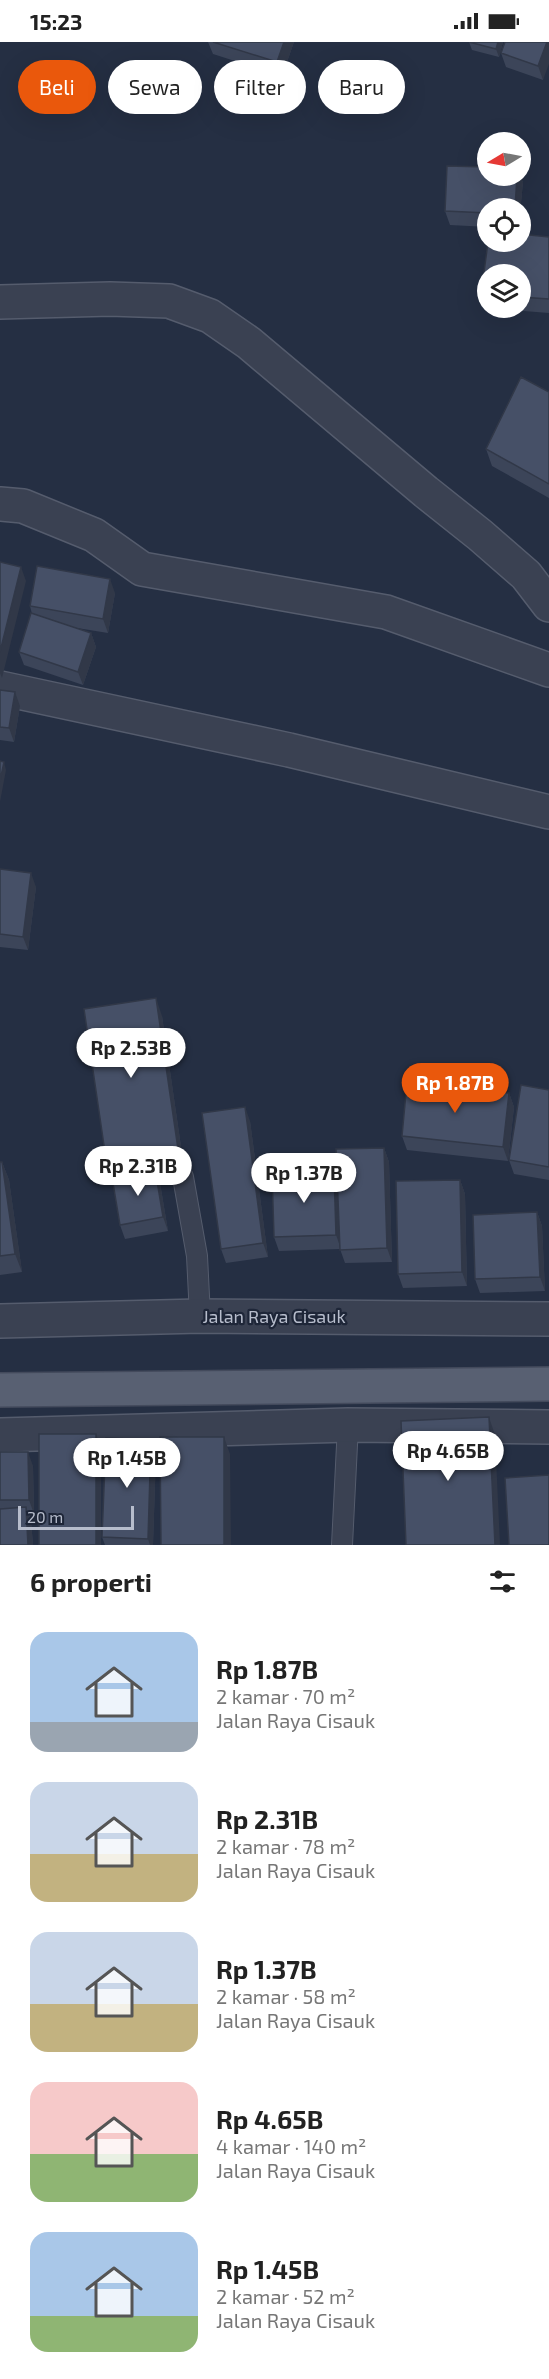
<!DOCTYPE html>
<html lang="id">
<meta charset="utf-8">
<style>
body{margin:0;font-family:"Exo 2",sans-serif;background:#f2f2f2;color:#222;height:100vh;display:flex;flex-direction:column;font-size:22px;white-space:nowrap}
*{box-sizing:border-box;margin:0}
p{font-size:20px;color:#767676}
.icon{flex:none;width:33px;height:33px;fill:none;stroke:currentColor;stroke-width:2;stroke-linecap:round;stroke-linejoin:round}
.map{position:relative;height:1503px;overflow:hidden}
.details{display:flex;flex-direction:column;background:#fff;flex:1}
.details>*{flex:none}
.hud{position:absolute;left:18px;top:18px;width:513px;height:54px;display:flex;gap:12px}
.needle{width:39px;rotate:260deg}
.fabs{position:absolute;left:477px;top:90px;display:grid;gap:12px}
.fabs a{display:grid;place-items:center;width:54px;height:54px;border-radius:50%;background:#fff;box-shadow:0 6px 24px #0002;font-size:30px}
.scale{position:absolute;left:18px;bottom:15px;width:116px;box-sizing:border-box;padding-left:6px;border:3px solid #b7bdcc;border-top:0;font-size:16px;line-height:21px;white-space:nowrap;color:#b7bdcc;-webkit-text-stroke:4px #1e2638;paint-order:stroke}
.price{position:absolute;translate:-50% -51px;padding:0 14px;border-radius:21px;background:#fff;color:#222;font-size:20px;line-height:39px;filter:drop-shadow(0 2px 3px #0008)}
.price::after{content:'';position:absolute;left:50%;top:36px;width:18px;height:14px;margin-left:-9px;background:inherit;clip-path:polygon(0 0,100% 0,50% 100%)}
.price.current{background:#ea580c;color:#fff}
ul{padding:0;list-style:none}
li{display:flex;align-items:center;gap:18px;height:150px;padding:0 30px}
li span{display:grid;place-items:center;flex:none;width:168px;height:120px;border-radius:18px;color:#555}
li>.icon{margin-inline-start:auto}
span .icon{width:72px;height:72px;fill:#fffc;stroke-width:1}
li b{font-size:26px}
h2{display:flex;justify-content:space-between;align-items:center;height:72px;padding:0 30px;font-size:26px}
.chip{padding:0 21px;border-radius:27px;background:#fff;box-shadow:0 6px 24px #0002;font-size:21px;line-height:54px}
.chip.current{background:#ea580c;color:#fff}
.status{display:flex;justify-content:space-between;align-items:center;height:42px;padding:0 30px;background:#fff;direction:ltr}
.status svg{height:16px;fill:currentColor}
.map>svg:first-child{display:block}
</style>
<div class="status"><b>15:23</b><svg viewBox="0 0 49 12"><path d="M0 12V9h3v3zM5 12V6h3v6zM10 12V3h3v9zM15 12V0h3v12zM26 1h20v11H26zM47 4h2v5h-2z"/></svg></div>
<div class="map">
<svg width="549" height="1503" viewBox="0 0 549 1503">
<rect width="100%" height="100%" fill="#252f43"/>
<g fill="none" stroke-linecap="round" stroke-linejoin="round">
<g stroke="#555c6d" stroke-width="22">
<path id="service" d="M183,1135L197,1214L200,1274
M342,1503L348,1383"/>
</g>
<g stroke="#555c6d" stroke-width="36">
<path id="minor" d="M0,260L110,257L169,259L210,274L249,301L426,450L480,493L526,533L549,563
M0,462L23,464L94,493L142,527L386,570L549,628
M0,646L289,708L549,770"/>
</g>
<g stroke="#555c6d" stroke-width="36">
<path id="tertiary" d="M0,1279L200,1274L549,1277
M0,1393L348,1383L549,1385"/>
</g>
<g stroke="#434a5c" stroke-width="36">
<path id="primary" d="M0,1348L549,1342"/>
</g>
<use href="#service" stroke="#3a4152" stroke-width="20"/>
<use href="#minor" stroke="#3a4152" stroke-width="33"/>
<use href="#tertiary" stroke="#3a4152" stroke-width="33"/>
<use href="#primary" stroke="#586072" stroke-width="33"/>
</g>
<path fill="#3c4559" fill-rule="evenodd" d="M208,0H294L282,34L213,12Z
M469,0H503L499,15L472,8Z
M549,0L543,38L506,25L501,11Z
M517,134H520L523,140L520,171V166H488V185L450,183L445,169Z
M520,192L549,195V271L486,266L481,253L488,200H520ZM488,232H520V266H488Z
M549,350V456L492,424L486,407Z
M115,551L108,591L71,585L91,591L96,605L83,643L24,623L19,610L32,572L30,564Z
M0,648L20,664L14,700L0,698Z
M0,827L36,845L28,908L0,905Z
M162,974L184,1125L155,1129L160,1141L168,1189L125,1197L120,1183L112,1135L106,1117Z
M549,1048V1138L514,1132L509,1118Z
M509,1051L514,1065L508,1119L407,1108L402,1094Z
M250,1079L268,1215L226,1221L221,1207Z
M384,1106L389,1120L392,1220L345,1221L340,1207L279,1209L274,1195L337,1138Z
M0,1120H2L9,1138L22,1230L0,1233Z
M460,1138L465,1152L467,1244L403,1246L398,1232Z
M537,1170L542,1184L545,1249L480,1251L475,1237Z
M151,1398L156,1412L153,1503H105L102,1495Z
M0,1410L33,1424L34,1472H29L31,1479L33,1503H0Z"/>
<path fill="#313848" d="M284,0H294L282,34L277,20Z
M498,0H503L499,15L496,7Z
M547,0H549V22L543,38L538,24Z
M517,134H520L523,140L520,171V166H515Z
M21,525L26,539L2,636L0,631V610Z
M110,537L115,551L108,591L103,577Z
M91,591L96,605L83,643L78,630Z
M15,650L20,664L14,700L9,686Z
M4,720L6,728L0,760V739Z
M31,831L36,845L28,908L23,895Z
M156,956L162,974L184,1125L178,1107Z
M509,1051L514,1065L508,1119L503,1105Z
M245,1065L250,1079L268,1215L263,1201Z
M384,1106L389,1120L392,1220L387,1206Z
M2,1120L9,1138L22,1230L15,1212Z
M155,1127L160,1141L168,1189L163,1175Z
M334,1129L339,1143L341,1207L336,1193Z
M460,1138L465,1152L467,1244L462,1230Z
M537,1170L542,1184L545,1249L540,1235Z
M489,1375L495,1393L500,1503H495Z
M96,1392L101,1406V1503H96Z
M224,1395L230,1412L231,1503H224Z
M151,1398L156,1412L153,1503H150L148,1497Z
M28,1410L33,1424L34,1472L29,1458Z
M26,1465L31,1479L33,1503H28Z"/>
<path fill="#465067" stroke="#313848" stroke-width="1.5" d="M213,0H284L277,20Z
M469,0H498L496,7Z
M505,0H547L538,24L501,11Z
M447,124L488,125V134H517L515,166H488V171L445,169Z
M520,192L549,195V257L520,255V232H488V253H481L488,200H520Z
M521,335L549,350V442L486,407Z
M0,520L21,525L0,610Z
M37,524L110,537L103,577L30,564Z
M31,571L91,591L78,630L19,610Z
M0,648L15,650L9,686L0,685Z
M0,719L4,720L0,739Z
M0,827L31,831L23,895L0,892Z
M156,956L178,1107L106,1117L84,967Z
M407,1040L509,1051L503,1105L402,1094Z
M521,1043L549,1048V1125L509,1118Z
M245,1065L263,1201L221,1207L202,1071Z
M384,1106L387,1206L340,1208L336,1107Z
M0,1120H2L15,1212L0,1214Z
M155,1127L163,1175L120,1183L112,1135Z
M334,1129L336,1193L274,1195L272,1131Z
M460,1138L462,1230L398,1232L396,1139Z
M537,1170L540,1235L475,1237L473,1173Z
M489,1375L495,1503H406L401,1379Z
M39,1392H96V1503H39Z
M160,1395H224V1503H161Z
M106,1396L151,1398L148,1497L102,1495Z
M0,1410H28L29,1458H0Z
M549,1433V1503H509L505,1436Z
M26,1465L28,1503H0V1467Z"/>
<g text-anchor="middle" stroke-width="4.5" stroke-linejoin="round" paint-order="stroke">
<g font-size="18" fill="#b7bdcc" stroke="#1e2638">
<text x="274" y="1281">Jalan Raya Cisauk</text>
</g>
</g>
</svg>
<div class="fabs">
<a><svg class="needle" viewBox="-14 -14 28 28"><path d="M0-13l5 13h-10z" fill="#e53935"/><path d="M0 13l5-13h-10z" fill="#767676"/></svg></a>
<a><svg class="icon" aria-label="locate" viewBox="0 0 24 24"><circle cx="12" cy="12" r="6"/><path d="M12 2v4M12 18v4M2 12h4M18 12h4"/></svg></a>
<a><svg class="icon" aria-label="layers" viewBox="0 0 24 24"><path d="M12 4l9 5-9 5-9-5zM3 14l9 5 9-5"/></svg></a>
</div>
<div class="scale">20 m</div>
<b class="price" style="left:131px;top:1037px">Rp 2.53B</b>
<b class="price current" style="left:455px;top:1072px">Rp 1.87B</b>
<b class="price" style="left:138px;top:1155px">Rp 2.31B</b>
<b class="price" style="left:304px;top:1162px">Rp 1.37B</b>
<b class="price" style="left:448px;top:1440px">Rp 4.65B</b>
<b class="price" style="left:127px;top:1447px">Rp 1.45B</b>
<div class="hud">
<a class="chip current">Beli</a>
<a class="chip">Sewa</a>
<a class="chip">Filter</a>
<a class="chip">Baru</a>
</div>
</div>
<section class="details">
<h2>6 properti<svg class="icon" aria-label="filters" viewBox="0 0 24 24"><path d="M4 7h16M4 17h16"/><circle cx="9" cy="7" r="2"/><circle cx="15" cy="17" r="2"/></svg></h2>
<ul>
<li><span style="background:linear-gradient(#a9c7e8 75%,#9aa5b1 0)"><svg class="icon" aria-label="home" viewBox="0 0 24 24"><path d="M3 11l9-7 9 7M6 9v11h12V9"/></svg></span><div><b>Rp 1.87B</b><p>2 kamar · 70 m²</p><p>Jalan Raya Cisauk</p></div></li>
<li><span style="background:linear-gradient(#c9d6e8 60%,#c2b280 0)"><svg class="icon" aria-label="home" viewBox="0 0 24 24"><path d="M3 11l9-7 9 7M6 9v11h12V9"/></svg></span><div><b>Rp 2.31B</b><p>2 kamar · 78 m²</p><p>Jalan Raya Cisauk</p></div></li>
<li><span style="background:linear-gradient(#c9d6e8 60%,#c2b280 0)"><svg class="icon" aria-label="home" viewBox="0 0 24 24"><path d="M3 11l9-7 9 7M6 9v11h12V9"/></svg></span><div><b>Rp 1.37B</b><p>2 kamar · 58 m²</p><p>Jalan Raya Cisauk</p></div></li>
<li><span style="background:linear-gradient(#f6c9c9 60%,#8fb573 0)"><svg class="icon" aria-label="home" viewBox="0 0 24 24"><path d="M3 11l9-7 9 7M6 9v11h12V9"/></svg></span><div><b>Rp 4.65B</b><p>4 kamar · 140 m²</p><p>Jalan Raya Cisauk</p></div></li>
<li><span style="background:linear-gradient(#a9c7e8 70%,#8fb573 0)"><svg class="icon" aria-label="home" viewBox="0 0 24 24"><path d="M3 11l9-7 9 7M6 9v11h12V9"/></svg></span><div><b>Rp 1.45B</b><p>2 kamar · 52 m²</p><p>Jalan Raya Cisauk</p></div></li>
</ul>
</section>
